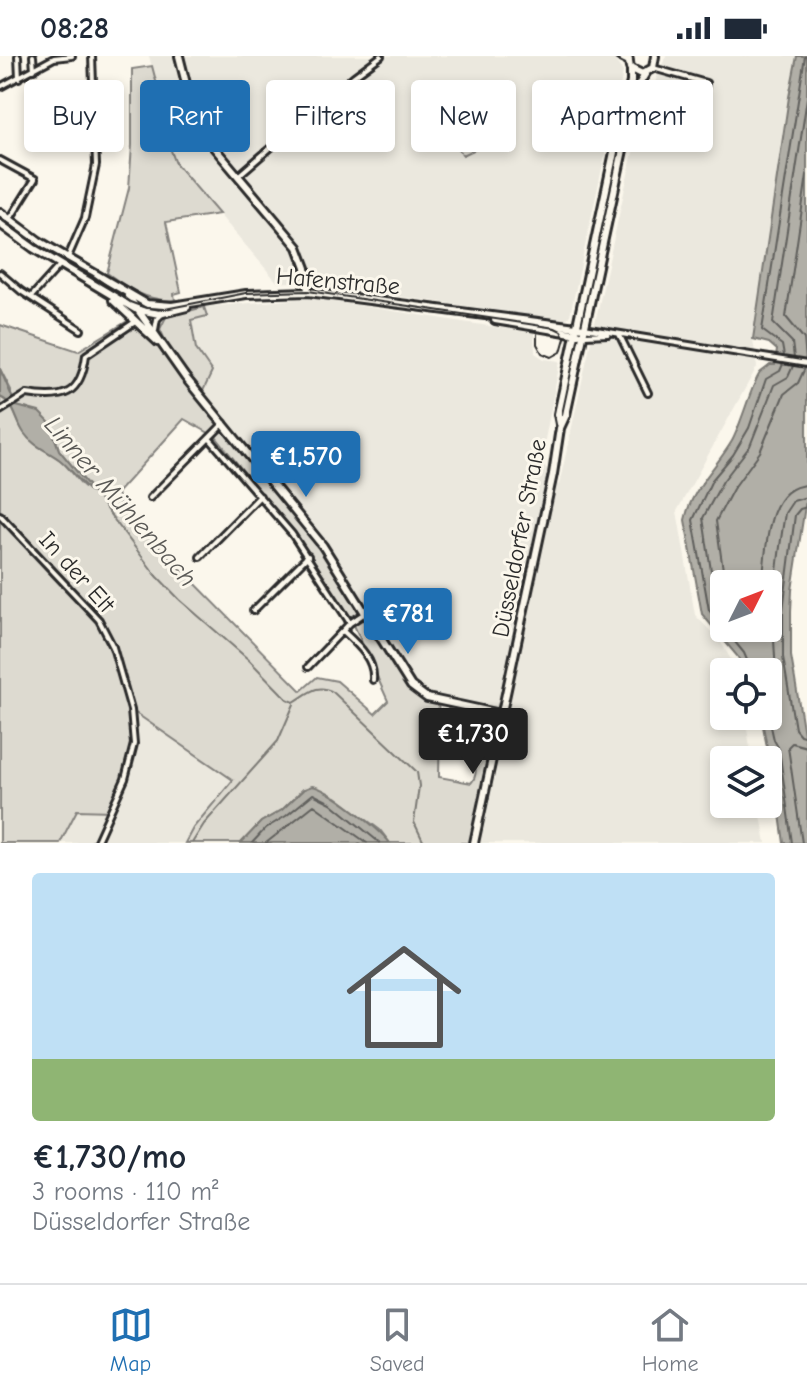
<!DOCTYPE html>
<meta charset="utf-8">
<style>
body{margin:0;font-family:"Comic Neue",sans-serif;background:#f6f6f7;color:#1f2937;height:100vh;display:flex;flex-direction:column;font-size:30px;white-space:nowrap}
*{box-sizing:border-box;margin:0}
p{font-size:26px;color:#747a83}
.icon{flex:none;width:44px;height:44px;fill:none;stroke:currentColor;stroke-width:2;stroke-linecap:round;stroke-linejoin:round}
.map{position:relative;height:787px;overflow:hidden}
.side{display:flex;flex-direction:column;background:#fff;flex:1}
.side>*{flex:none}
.hud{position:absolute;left:24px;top:24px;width:760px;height:72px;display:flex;gap:16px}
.needle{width:52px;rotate:48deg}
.controls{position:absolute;left:710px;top:514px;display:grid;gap:16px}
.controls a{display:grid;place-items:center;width:72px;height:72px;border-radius:8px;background:#fff;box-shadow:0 4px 12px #0003;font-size:40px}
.price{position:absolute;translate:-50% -68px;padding:0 18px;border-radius:8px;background:#1f6fb2;color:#fff;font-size:26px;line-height:52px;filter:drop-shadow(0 2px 4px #0008)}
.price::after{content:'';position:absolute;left:50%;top:48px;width:24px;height:18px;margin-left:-12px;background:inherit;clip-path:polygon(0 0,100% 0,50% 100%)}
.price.on{background:#222;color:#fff}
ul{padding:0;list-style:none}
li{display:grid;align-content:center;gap:16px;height:424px;padding:0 32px}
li+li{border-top:2px solid #e0e1e3}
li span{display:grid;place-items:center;height:248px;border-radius:8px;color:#555}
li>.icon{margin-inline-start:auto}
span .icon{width:144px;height:144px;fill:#fffc;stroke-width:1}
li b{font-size:34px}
.pill{padding:0 28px;border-radius:8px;background:#fff;box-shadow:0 4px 12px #0003;font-size:28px;line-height:72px}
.pill.on{background:#1f6fb2;color:#fff}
.status{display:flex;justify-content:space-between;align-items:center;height:56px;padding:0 40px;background:#fff;direction:ltr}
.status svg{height:22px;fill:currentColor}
.tabs{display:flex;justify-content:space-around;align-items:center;height:112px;border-top:2px solid #e0e1e3;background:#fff;font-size:22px;color:#747a83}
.tabs a{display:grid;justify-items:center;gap:4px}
.tabs .on{color:#1f6fb2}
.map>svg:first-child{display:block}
</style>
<div class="status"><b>08:28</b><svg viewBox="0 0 49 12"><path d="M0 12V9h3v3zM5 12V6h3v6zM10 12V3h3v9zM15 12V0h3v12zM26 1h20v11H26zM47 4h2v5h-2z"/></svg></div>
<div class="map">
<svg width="807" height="787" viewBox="0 0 807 787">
<rect width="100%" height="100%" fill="#fbf7ec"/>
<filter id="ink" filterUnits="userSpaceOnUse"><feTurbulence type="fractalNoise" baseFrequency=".0125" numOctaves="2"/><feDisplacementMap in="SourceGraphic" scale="16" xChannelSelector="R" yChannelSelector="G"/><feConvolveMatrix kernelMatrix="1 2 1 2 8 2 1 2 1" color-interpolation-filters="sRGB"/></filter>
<g filter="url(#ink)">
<path fill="#ebe8de" d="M149,0H612L623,16L570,259L565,264L513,257L327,230L316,224L278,227L176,108L168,89L172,86Z
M666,0H797L789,41L753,283L757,311L677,455L695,559L720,585L738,615L724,616V660H745L752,704H724V748H759L766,787H479L510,656L424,638L406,619L332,493L203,335L212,316L196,293L191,263L206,260L204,251L311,242L534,277L535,297L544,303L560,305L541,405L559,429L641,60Z
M133,655L233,724L193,772L185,787H60L77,752L135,688Z"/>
<path fill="#dddad0" stroke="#84827e" stroke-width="2" fill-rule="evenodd" d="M152,10L172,86L169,89L176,108L219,158L166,166L181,236L174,238L175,244C147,246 129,233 107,217L129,132L132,89V13Z
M456,71H462L467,81L480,86V91L463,99L451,84Z
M204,251L207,260L191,264L196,293L212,316L203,335L170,295L160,273L166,261Z
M126,266L155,287L218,368L217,377L226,374L321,491L397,615L421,642L438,648L440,666L439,721L471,727C488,709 455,671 447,650L496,660L470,787H390L380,774L336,741L303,733L282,754L261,766L241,787H185L193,772L233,724L134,656L136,681L133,704L112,755L77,754L60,787H0V341C15,348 15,364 24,376C32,390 47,394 59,403C72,413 80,432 94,437L59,394L54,376L28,353L16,350L11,343V334L0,313V269L78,295ZM184,363L216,381L310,498L354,569L388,645L375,658L337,625L317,621L301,635L120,451L117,437Z"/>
<path fill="#b1afa7" stroke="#7b7a75" stroke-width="2" fill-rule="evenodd" d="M797,0H807V437L792,534L791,555V600L807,696V787H784L771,694L767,691L761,660H768V616H745L738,601L702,558L685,464C691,433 717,411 732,385C741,369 752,327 760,317C763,314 767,312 770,309H775L777,294L769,287L753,283L789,41ZM724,528H768V572H724Z
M0,313L16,350L39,356L49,366L59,394L97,440C82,431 74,415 60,404C48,395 33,390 24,377C15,364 16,348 0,341Z
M312,730C330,733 378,772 390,787H241L261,766L282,754L304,733Z"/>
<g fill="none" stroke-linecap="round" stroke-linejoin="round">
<path stroke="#61605d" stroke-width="2" d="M784,300L782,289L762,274L805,0
M794,302L792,286L773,267L807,42
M806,304L804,283L786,261L807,119
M807,451L800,453L795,459L783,554V601L795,673L800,679L807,681
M725,528L716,465L733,433L760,396L784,338L798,327L805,312
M762,528C767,496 764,431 807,429
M724,558L715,541L703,462L723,425L750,390L774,329L788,321L793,310
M752,616L744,597L709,554L693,464L712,424L733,399L749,372L766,323L780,315L783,308
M768,644L776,649L780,645C769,577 774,525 785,457L793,445L807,441
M768,657L774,684L779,693L792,787
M252,787L266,772L286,760L313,738L331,747L380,787
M266,787L314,749L367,787
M802,787L788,691L792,687L807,691"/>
<path stroke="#7b7a75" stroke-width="2" d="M97,441L155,518L180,544L249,604L287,643L294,646C309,637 317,627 333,636L417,716L419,730L414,766L424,787
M192,787L204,768L278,685L294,648"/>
<g stroke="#2b2b2b" stroke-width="10">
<path id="street" d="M18,0L19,22
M33,0L34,14
M653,12L706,27L705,34
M0,31L54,2L72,0
M0,104L35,123L10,163
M238,120L354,20L381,0
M68,201L85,162L96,109L92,0
M0,217L21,235L81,274
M31,241L60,209
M584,272L807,308
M155,274L157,263L162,258
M619,278L648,337
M585,279L608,278
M0,355L27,338C64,344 81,339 86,299L135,266
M209,382L292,478L350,567
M150,442L224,367
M0,459L99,564L113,591L131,654L134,688L125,723L96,787
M200,501L260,440
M253,555L308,500
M343,575C357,588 375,603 373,624
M308,611L350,567L365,557"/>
</g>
<g stroke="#2b2b2b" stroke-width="12">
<path id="secondary" d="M179,0L192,51L212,89L298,191L306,212L308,236
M628,0L630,12L642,18L653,12L655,0
M0,156L39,185L147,248L172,250L246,238L308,236L584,272
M0,168L33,192L135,253L159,258L187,251
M128,240L185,321L323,490L411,630L427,642L501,658
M113,244L158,286
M495,264L578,278
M560,368L558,358L617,82L631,26V14
M474,787L553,418L560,372L566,359L632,52L638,30L646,17"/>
</g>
<g stroke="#2b2b2b" stroke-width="13">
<path id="primary" d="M620,0L628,4"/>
</g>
<use href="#street" stroke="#fbf7ec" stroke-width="4"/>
<use href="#secondary" stroke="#fbf7ec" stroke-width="6"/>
<use href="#primary" stroke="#fbf7ec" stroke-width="7"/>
<path stroke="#2b2b2b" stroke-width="2" d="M0,161L40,190L92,219L130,246L146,252L165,253L246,237L308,235L555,272L561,275L565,282L561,296L552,301L542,297L537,288V278"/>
</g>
</g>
<g text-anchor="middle" stroke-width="6" stroke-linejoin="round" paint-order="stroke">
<g font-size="24" fill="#2b2b2b" stroke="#fbf7ec">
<text transform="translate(338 225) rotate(5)" y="8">Hafenstraße</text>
<text transform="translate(519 482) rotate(-79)" y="8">Düsseldorfer Straße</text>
<text transform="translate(77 516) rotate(48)" y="8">In der Elt</text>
</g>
<g font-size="26" font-style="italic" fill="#5a5956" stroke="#fbf7ec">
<text transform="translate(121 445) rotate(49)" y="9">Linner Mühlenbach</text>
</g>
</g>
</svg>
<div class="controls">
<a><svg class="needle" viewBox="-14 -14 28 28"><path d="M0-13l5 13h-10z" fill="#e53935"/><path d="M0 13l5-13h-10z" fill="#747a83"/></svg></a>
<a><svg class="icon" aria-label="locate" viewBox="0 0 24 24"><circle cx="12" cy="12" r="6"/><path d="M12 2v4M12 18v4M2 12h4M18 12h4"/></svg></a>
<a><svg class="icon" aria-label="layers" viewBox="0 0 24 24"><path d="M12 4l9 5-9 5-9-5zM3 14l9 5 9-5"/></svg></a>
</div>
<b class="price" style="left:306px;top:443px">€1,570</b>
<b class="price" style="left:408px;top:600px">€781</b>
<b class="price on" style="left:473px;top:720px">€1,730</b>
<div class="hud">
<a class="pill">Buy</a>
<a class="pill on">Rent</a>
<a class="pill">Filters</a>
<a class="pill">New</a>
<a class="pill">Apartment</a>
</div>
</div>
<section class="side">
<ul>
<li><span style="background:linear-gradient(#bfe0f5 75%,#8fb573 0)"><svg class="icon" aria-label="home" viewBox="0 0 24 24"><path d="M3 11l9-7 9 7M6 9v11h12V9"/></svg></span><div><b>€1,730/mo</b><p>3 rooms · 110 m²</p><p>Düsseldorfer Straße</p></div></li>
</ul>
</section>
<nav class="tabs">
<a class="on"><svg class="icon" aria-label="map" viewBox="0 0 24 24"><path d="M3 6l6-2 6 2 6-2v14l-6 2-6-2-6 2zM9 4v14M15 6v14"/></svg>Map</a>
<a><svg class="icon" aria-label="saved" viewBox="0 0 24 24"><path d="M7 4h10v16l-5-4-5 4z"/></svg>Saved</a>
<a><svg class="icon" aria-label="home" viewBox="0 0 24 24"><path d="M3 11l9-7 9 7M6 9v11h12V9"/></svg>Home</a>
</nav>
